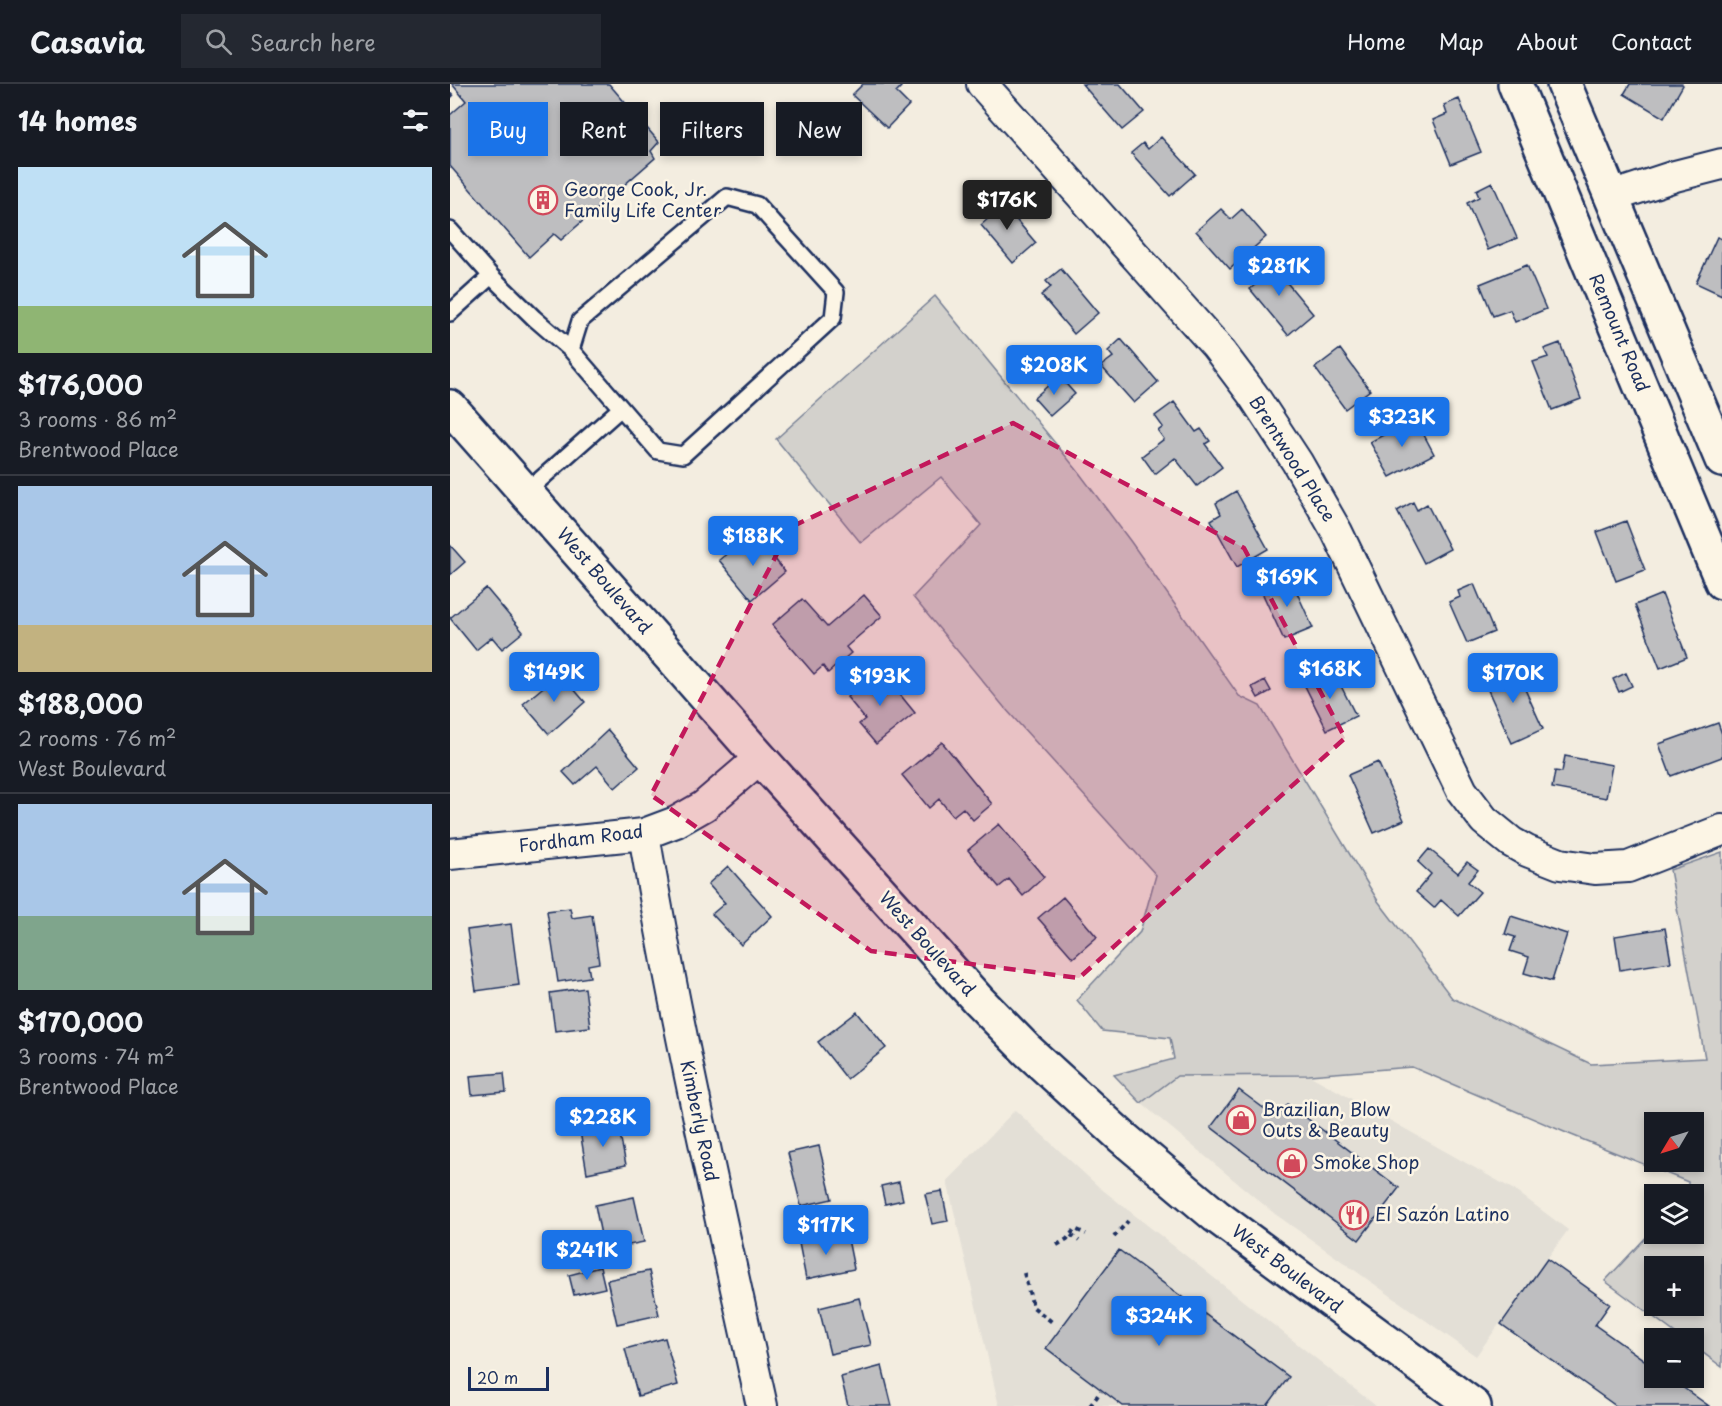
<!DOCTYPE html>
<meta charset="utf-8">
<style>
body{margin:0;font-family:"Playpen Sans",sans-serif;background:#242831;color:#f1f3f6;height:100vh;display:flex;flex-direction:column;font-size:22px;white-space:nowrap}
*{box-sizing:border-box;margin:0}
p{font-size:20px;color:#9ea1a6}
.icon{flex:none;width:33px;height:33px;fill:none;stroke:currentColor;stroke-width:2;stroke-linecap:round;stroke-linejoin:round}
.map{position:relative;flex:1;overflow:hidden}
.side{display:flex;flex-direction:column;background:#171b24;width:450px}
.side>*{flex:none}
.banner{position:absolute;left:18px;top:18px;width:570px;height:54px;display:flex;gap:12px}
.needle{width:39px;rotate:232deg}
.controls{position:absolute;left:1194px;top:1028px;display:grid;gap:12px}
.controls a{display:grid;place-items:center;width:60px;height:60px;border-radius:0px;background:#171b24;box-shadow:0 3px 9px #0003;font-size:30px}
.scale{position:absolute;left:18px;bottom:15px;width:81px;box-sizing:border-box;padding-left:6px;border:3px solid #1b2f5e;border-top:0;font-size:16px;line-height:21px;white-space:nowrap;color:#1b2f5e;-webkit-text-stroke:4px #fcf5e5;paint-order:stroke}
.price{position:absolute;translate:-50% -51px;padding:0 14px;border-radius:6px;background:#1a73e8;color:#fff;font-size:20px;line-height:39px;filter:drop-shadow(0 2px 3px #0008)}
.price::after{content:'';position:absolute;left:50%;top:36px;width:18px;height:14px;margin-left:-9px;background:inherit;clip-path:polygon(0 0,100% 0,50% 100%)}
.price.current{background:#222;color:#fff}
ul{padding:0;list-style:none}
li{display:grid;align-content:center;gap:12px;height:318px;padding:0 18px}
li+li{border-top:2px solid #363941}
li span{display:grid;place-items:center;height:186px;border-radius:0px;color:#555}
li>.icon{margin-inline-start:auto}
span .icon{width:108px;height:108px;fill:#fffc;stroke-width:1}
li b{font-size:26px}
h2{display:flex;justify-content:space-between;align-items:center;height:72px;padding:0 18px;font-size:26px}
.pill{padding:0 21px;border-radius:0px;background:#171b24;box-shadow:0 3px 9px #0003;font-size:21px;line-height:54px}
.pill.current{background:#1a73e8;color:#fff}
header{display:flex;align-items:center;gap:36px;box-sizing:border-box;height:84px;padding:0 30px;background:#171b24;border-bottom:2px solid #363941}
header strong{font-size:28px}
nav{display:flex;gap:33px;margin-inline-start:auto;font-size:21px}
.search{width:420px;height:54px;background:#242831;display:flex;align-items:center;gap:15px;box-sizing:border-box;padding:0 21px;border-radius:0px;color:#9ea1a6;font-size:22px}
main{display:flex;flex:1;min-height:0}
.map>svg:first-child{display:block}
</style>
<header>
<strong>Casavia</strong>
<div class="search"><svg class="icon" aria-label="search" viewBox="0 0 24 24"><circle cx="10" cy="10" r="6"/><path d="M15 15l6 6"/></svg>Search here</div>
<nav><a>Home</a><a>Map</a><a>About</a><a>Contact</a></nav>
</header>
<main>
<section class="side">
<h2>14 homes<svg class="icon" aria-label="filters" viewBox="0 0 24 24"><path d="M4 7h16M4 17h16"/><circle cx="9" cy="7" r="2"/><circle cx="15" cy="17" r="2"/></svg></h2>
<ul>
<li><span style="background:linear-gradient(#bfe0f5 75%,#8fb573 0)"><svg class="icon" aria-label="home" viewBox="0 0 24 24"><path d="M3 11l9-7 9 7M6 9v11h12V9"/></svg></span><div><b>$176,000</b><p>3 rooms · 86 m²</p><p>Brentwood Place</p></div></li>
<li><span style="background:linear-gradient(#a9c7e8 75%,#c2b280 0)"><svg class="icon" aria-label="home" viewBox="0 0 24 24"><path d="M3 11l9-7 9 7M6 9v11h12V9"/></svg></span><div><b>$188,000</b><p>2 rooms · 76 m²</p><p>West Boulevard</p></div></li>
<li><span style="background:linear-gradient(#a9c7e8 60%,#7fa58c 0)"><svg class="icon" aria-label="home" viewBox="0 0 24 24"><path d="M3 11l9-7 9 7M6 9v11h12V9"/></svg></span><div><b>$170,000</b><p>3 rooms · 74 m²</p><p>Brentwood Place</p></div></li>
</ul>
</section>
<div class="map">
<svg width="1272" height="1322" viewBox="0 0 1272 1322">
<rect width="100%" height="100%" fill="#f3ede0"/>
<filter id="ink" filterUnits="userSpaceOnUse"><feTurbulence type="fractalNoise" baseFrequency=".0167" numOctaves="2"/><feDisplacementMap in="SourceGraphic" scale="12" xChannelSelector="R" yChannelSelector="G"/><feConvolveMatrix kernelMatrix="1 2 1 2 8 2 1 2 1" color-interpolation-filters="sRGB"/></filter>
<g filter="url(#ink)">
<path fill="#e3dfd6" d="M859,991L1066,1107L1118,1146L1026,1272L825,1130L691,1019L726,992Z
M565,1026L649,1103L926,1322H549L497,1097Z"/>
<path fill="#d3d1cc" stroke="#778095" stroke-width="1.5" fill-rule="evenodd" d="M485,212L627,386L681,458L789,612L810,622L928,817L1002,914L1141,980L1255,974L1220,786L1272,768V1283L1244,1262V1254H1232L1155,1197L1204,1145V1149H1244V1110H1238V1098L1119,1050L962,983L859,991L727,992L691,1019L664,991L724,975L720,954L652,947L627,916L690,848L706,791L554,623L463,513L531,441L491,393L411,459L326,355ZM1204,1038H1244V1077H1204ZM1204,1182H1244V1221H1204Z"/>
<path fill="#bebec0" stroke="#1b2f5e" stroke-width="1.5" d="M2,0H159L209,58L201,67L205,74L111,156L104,150L79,173L0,82V31L16,17Z
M413,0H448L451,3L446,8L459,21L437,44L402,11Z
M632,0H670L694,28L672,46Z
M1180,0H1232L1233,1L1214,34L1174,10Z
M1009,15L1031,68L1001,80L983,36L997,30L994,21Z
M358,34L369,44L357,57L347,47Z
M711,53L745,90L720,112L681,69L693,59L698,65Z
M1042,98L1067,154L1038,166L1017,119L1029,113L1026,106Z
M546,112L586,159L563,179L531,141L541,132L534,123Z
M771,125L781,135L792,125L816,153L780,185L746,147Z
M1267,153L1272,155V211L1246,199Z
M814,171L863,230L838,251L800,205L811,196L800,183Z
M1077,181L1096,225L1065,238L1060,226L1043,232L1030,200Z
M611,185L648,229L624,250L591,211L601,203L596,197Z
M671,255L708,298L684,319L651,282L663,273L658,267Z
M1110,259L1131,315L1102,326L1083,278L1098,273L1094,265Z
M890,265L920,306L895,325L865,284Z
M609,292L625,310L600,332L584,314Z
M724,318L746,348L751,345L760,357L755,360L772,383L747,402L725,374L705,390L692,372L714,355L708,347L713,343L705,332Z
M965,334L984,370L940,393L920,358Z
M786,407L818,465L787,483L761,436L771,430L766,419Z
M963,418L967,426L977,420L1000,465L974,479L947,427Z
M1176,437L1195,486L1166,497L1147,448Z
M315,451L324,461L318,466L335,488L302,516L269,476L289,460L296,467Z
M0,461L15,478L0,491Z
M839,491L863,544L834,556L810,504Z
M1024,500L1044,548L1017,559L999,518L1010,513L1008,507Z
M36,504L73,548L52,565L42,553L26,566L0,534Z
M1212,510L1237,573L1210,584L1185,521Z
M414,511L432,532L396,563L401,569L378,589L373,582L364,590L322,541L352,515L377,543Z
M1064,581L1093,645L1062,659L1033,595Z
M430,586L465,629L426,660L409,640L415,635L397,613Z
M883,586L906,632L877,646L854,600Z
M110,589L135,618L99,650L73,620Z
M1176,589L1182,602L1169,608L1163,595Z
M815,596L821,607L808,614L802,603Z
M1268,639L1272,650V673L1221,692L1209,660Z
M158,646L189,683L165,704L147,682L125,701L113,688Z
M492,658L542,720L523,736L513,724L503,732L489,715L479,724L452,691Z
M1115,672L1162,681L1156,714L1102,704L1105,687L1112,688Z
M928,678L954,736L924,749L898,691Z
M549,740L594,793L573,812L559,795L549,803L518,766Z
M979,765L1008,789L1017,778L1028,786L1018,798L1030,808L1009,832L991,816L984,824L966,808L981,790L968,778Z
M278,782L322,832L291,861L262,830L275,819L258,800Z
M613,813L647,853L623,874L588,834Z
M120,824L122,834L142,831L149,879L138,881L140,893L108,898L97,827Z
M1061,832L1117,850L1102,897L1074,889L1079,873L1060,867L1065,853L1055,850Z
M61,840L69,901L26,907L17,846Z
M1215,844L1221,878L1170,886L1165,852Z
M135,904L140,943L105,947L100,909Z
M407,928L436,964L397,995L368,958Z
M54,989L56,1008L22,1011L20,992Z
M789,1006L827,1034L838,1020L949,1104L909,1156L761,1043Z
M168,1040L176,1081L137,1089L130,1047Z
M369,1062L382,1115L351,1122L338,1069Z
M449,1098L453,1116L435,1120L431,1102Z
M492,1107L498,1137L482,1140L475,1110Z
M184,1113L194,1158L154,1166L145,1121Z
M397,1150L404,1185L356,1195L349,1159Z
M669,1166L839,1293L817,1322H673L596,1264Z
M1097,1175L1160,1220L1145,1241L1204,1283V1293H1218L1259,1322H1166L1051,1240Z
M150,1183L155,1204L124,1211L119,1191Z
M199,1187L209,1231L167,1240L157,1196Z
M409,1214L421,1261L380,1270L369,1224Z
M215,1254L228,1301L188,1312L175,1265Z
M432,1282L442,1322H398L391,1293Z"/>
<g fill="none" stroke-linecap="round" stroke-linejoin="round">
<g stroke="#1b2f5e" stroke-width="20">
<path id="service" d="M277,113L307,121L386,208L383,234L233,371L208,367L121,266L130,237Z
M0,146L41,192L0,229
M41,192L84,234L121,266
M75,409L171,324"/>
</g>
<g stroke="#1b2f5e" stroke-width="34">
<path id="minor" d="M532,0L766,262L803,311L847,378L887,448L1012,707L1034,736L1061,758L1077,767L1110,780L1145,785L1178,783L1272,746
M1161,113L1225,92L1272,80
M194,750C226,942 270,1131 312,1322
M0,770L194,750L226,738L254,722L310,674"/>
</g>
<g stroke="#1b2f5e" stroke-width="38">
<path id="secondary" d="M1065,0L1272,498
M1114,0L1272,376"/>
</g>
<g stroke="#1b2f5e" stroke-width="38">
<path id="primary" d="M0,323L310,674L528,916L577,966L672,1053L766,1132L1024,1322"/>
</g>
<path stroke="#1b2f5e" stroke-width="4" stroke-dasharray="4.5 4.5" stroke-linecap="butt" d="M0,13L5,8
M621,1151L629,1157
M664,1153L678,1137
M607,1161L617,1155L625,1145L636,1150
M574,1189L583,1223L602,1238
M640,1322L651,1307"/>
<use href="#service" stroke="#fcf5e5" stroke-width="15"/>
<use href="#minor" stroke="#fcf5e5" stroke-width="30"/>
<use href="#secondary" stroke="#fcf5e5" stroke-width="33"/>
<use href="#primary" stroke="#fcf5e5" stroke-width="33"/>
</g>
</g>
<path fill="#c2185b" fill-opacity="0.2" stroke="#c2185b" stroke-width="4.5" stroke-dasharray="12 8" stroke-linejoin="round" d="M563,339L794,464L895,654L629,894L421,867L201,711L341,443Z"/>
<defs>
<g id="building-ring" transform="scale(1.5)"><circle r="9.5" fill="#fcf5e5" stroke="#d1495b" stroke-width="1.5"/><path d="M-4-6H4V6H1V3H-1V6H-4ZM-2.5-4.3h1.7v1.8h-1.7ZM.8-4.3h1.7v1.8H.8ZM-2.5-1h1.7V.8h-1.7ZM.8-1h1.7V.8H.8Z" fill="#d1495b"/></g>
<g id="shop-ring" transform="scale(1.5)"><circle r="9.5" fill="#fcf5e5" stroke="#d1495b" stroke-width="1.5"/><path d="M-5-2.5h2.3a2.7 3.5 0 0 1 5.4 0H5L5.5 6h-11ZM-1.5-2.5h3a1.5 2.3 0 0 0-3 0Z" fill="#d1495b"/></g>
<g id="restaurant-ring" transform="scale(1.5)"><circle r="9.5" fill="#fcf5e5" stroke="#d1495b" stroke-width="1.5"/><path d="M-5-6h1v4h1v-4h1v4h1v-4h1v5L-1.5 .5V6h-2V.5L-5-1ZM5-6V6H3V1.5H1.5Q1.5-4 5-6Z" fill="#d1495b"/></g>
</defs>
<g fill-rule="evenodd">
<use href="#building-ring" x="93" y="116"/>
<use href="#shop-ring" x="791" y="1036"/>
<use href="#shop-ring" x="842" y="1079"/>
<use href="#restaurant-ring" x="904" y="1131"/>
</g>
<g text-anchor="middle" stroke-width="5" stroke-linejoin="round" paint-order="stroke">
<g font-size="18" fill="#1b2f5e" stroke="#fcf5e5" text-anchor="start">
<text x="114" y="112">George Cook, Jr.<tspan x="114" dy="21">Family Life Center</tspan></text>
<text x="812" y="1032">Brazilian, Blow<tspan x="812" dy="21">Outs &amp; Beauty</tspan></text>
<text x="863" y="1085">Smoke Shop</text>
<text x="925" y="1137">El Sazón Latino</text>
</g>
<g font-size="18" fill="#1b2f5e" stroke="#fcf5e5">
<text transform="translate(1169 249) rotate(67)" y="6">Remount Road</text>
<text transform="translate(842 375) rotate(58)" y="6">Brentwood Place</text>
<text transform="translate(154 497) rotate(49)" y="6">West Boulevard</text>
<text transform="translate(131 755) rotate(-7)" y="6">Fordham Road</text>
<text transform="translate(477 860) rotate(48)" y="6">West Boulevard</text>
<text transform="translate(249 1037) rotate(78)" y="6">Kimberly Road</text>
<text transform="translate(837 1185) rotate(37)" y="6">West Boulevard</text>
</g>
</g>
</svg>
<div class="controls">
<a><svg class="needle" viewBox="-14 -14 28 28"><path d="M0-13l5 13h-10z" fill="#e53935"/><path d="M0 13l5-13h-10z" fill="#9ea1a6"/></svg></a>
<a><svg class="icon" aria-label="layers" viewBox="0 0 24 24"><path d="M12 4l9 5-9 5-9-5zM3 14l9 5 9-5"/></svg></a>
<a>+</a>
<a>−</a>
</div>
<div class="scale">20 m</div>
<b class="price current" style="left:557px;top:147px">$176K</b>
<b class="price" style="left:829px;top:213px">$281K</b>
<b class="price" style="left:604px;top:312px">$208K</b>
<b class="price" style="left:952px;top:364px">$323K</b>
<b class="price" style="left:303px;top:483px">$188K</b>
<b class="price" style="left:837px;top:524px">$169K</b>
<b class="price" style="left:880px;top:616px">$168K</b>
<b class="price" style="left:104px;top:619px">$149K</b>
<b class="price" style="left:1063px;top:620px">$170K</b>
<b class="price" style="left:430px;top:623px">$193K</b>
<b class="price" style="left:153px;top:1064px">$228K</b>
<b class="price" style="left:376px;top:1172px">$117K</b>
<b class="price" style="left:137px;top:1197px">$241K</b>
<b class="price" style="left:709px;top:1263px">$324K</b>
<div class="banner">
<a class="pill current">Buy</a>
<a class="pill">Rent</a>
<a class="pill">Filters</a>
<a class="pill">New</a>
</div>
</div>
</main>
